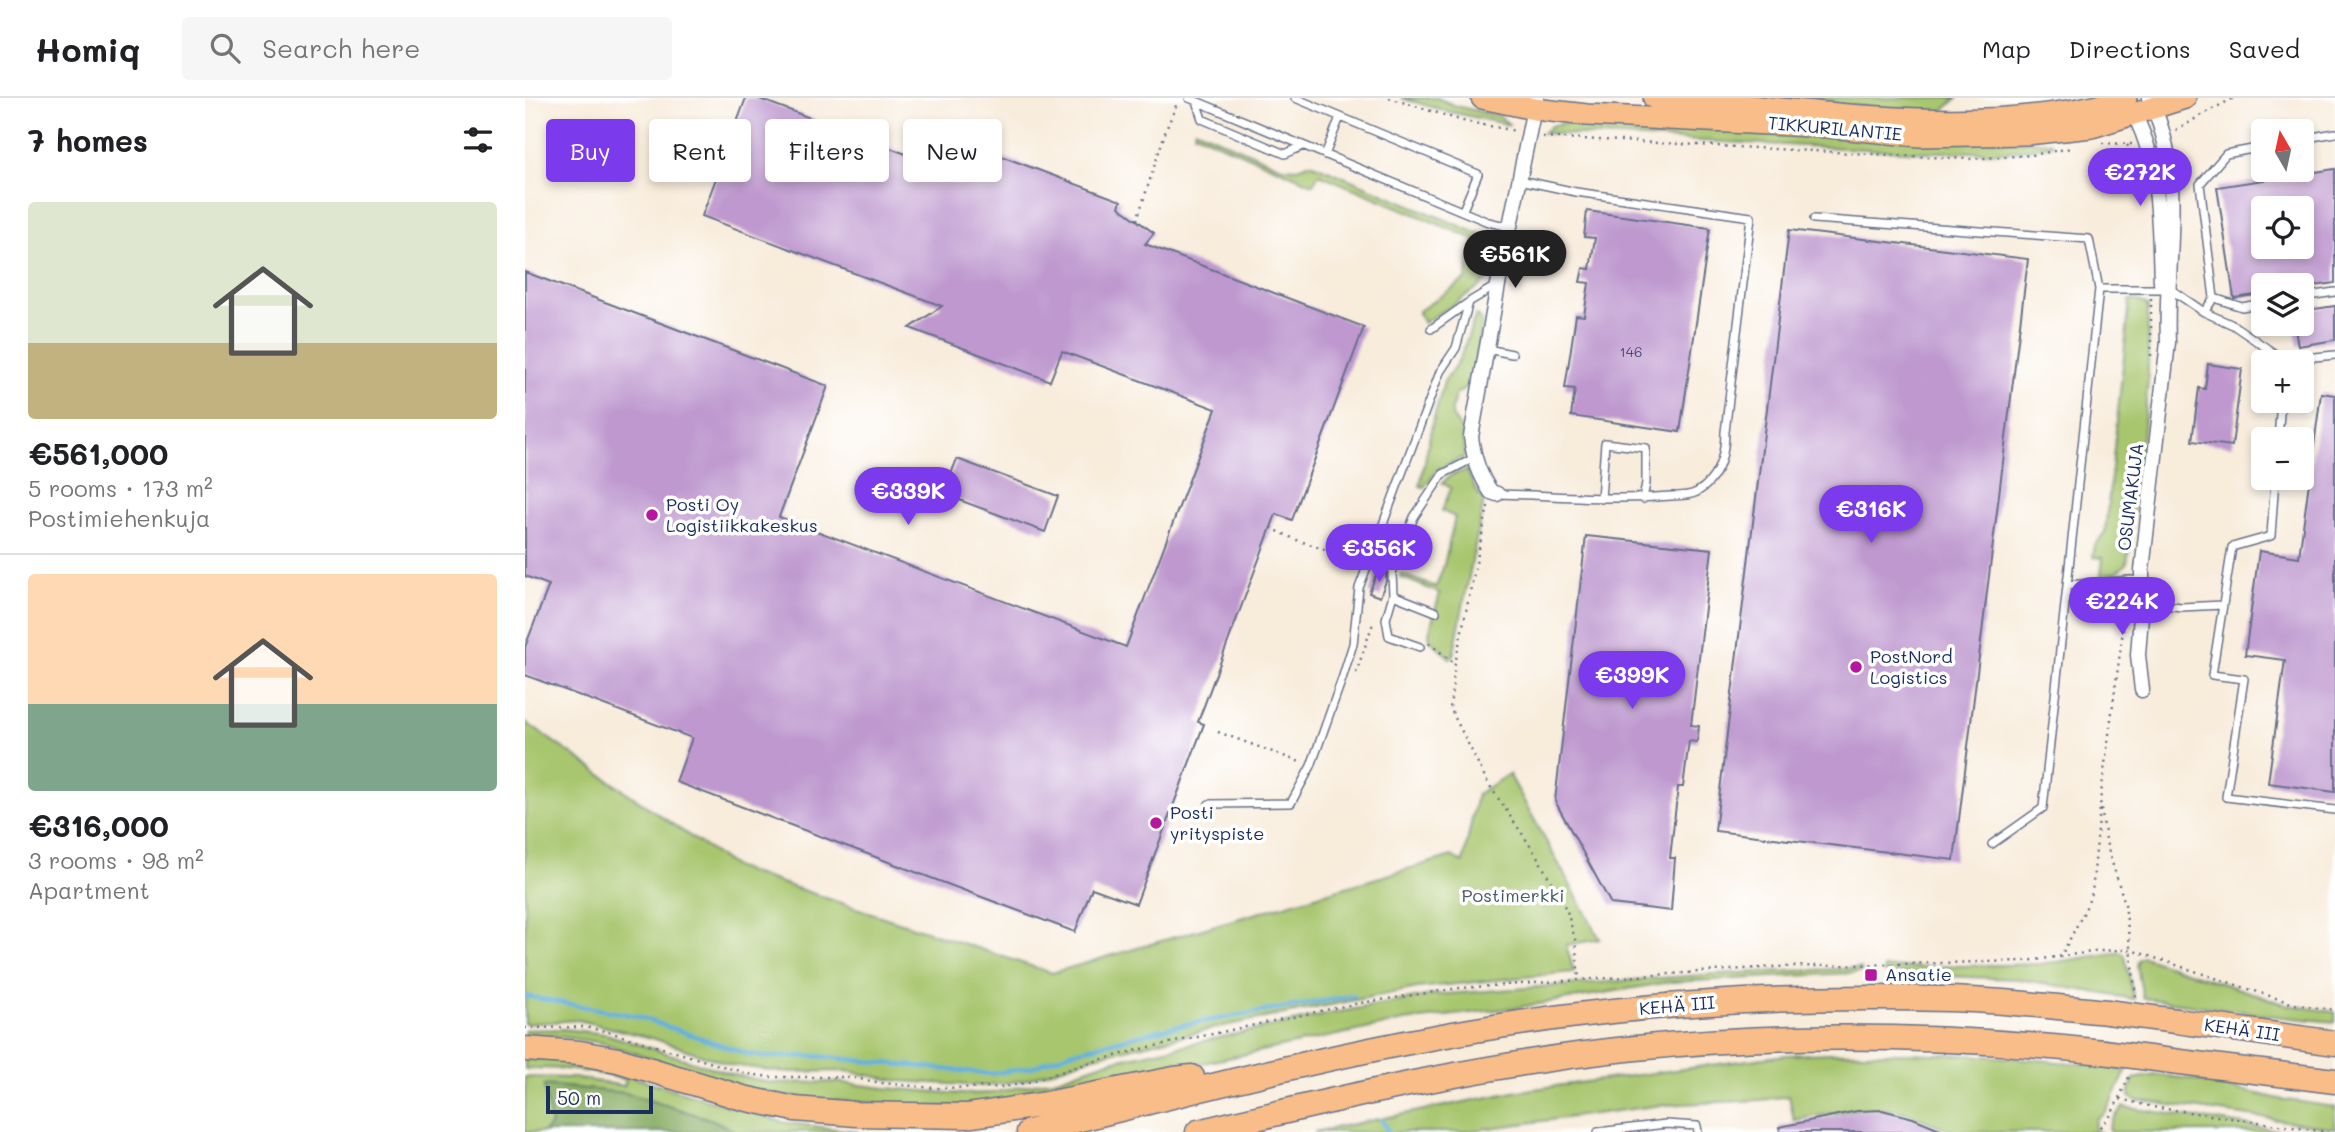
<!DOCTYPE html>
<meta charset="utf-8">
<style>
body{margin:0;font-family:Mali,sans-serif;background:#f6f6f6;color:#202124;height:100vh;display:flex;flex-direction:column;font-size:26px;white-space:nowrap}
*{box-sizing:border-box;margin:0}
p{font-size:23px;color:#757577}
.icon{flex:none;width:38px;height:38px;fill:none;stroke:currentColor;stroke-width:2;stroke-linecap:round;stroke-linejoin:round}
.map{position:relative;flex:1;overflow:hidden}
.side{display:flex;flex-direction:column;background:#fff;width:525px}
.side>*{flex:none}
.hud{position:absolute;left:21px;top:21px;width:665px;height:63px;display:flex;gap:14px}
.needle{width:46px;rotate:351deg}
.fabs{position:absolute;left:1726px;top:21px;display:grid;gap:14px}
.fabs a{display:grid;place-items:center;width:63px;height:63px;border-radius:7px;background:#fff;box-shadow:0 4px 10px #0003;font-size:35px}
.scale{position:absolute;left:21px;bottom:18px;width:107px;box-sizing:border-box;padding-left:7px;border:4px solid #1b2f5e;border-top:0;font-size:19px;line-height:24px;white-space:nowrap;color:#1b2f5e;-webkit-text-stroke:5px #fff;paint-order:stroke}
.price{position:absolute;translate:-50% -60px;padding:0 16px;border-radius:24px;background:#7c3aed;color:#fff;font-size:23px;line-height:46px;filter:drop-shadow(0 2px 4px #0008)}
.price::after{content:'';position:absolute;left:50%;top:42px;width:21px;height:16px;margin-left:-10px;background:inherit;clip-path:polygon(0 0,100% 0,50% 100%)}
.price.on{background:#222;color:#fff}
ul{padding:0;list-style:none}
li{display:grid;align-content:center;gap:14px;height:371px;padding:0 28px}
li+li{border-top:2px solid #e0e0e0}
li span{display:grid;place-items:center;height:217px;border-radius:7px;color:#555}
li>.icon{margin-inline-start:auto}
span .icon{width:126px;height:126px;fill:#fffc;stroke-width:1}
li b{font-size:30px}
h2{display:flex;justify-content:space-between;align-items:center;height:84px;padding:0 28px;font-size:30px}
.tag{padding:0 24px;border-radius:7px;background:#fff;box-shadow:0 4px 10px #0003;font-size:24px;line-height:63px}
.tag.on{background:#7c3aed;color:#fff}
header{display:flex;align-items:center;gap:42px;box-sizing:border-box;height:98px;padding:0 35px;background:#fff;border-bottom:2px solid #e0e0e0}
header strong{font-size:33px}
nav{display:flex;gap:38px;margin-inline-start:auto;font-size:24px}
.search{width:490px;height:63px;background:#f6f6f6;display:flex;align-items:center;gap:18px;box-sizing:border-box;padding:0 24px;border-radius:7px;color:#757577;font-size:26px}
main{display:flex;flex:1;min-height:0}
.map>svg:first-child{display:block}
</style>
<header>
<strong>Homiq</strong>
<div class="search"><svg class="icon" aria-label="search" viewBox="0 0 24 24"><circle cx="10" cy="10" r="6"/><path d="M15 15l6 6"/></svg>Search here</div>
<nav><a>Map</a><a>Directions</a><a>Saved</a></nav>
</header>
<main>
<section class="side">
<h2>7 homes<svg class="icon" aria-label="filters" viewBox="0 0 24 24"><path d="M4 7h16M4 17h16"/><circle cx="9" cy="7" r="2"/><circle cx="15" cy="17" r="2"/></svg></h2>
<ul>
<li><span style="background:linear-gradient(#dfe7d0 65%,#c2b280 0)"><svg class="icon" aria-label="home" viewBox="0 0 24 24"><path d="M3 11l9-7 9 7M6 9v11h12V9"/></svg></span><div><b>€561,000</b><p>5 rooms · 173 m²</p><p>Postimiehenkuja</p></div></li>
<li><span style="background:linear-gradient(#ffd9b3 60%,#7fa58c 0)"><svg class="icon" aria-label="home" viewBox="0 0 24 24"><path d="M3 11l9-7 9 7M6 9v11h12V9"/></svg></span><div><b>€316,000</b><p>3 rooms · 98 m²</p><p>Apartment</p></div></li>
</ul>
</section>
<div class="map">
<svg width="1810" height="1034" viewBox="0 0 1810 1034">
<rect width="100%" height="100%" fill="#fff"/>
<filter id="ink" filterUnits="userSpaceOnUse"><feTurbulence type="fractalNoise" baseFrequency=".0143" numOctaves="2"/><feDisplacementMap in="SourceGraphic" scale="14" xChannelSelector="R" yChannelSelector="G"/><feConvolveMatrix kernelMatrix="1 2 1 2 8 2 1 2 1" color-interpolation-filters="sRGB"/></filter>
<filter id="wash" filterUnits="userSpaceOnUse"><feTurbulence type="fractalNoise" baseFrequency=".00686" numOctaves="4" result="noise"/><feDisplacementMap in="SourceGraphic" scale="28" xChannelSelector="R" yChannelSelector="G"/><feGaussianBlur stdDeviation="1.57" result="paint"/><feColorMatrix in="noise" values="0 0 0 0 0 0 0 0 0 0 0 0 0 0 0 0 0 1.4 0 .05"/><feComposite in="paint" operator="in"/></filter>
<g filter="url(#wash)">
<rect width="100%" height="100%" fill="#f8ecdb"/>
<path fill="#a8c66e" stroke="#627a66" stroke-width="2" d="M876,0H912L931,8L974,18L985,27L921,13Z
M1234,0H1432L1417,14Z
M1042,24L1526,44L1527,47L1482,54H1401L1018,35L1026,28Z
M670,31L757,69L772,70L786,65L973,144C972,161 968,178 954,189L899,225L893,215L894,213L941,181L949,141L794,76L788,86L669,35Z
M1605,202L1614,203L1623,208V282L1615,364L1602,466L1591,474L1576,477L1578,460L1568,459L1570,447L1580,434Z
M951,217L956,221L957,226L945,287L930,297L927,310V318L936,331L940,357L939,359L913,371L899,389L895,388L907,327L919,284L935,260Z
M942,372L951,393L959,402L928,559L925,560L905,542L904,535L915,495L875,479L876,476L911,489L919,467L930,419L917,413L926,390L917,385L926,377Z
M0,624L211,770L527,875L927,758L938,765L952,696L984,676L1075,841L1041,847L1049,874L892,890L708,926L570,958L499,982L460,988L374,983L321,973L258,974L207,967L127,940L53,922L0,926Z
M1590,855H1597L1600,858L1609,901L1493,881L1419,878L1418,876L1359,875V870L1518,866Z
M1618,859L1763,907L1810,914V924L1757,919L1618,900L1612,868L1613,862Z
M1336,870L1337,874L1328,875L1145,884L995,909L879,923L564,989L438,1008L385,1009L260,998L217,989L78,945L30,938H0V932L38,931L81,936L210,977L247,985L311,984L360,990L437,996L467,995L532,981L581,964L814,914L907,897L1192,876Z
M1305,955C1405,954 1504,958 1602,972L1580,1016L1572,1020L1569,1030L1574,1034H1431L1379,1014L1353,1010L1334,1011L1269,1022L1264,998L1236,1002L1137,1007L935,1034H789L994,993L1261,957Z
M0,960L51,962L257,1024L333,1034H212L188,1022L101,995L20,987L26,1027L19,1034H0V979L51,980L99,988L101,982C70,974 32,968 0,971Z
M1631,977L1666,981L1755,1001L1810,1009V1030L1610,1002L1604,999V992L1609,981Z
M1598,1009L1618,1012L1766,1034H1587L1584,1030L1588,1021Z"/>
<path fill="#86ab61" stroke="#506d60" stroke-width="2" d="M19,987L101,995L188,1022L212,1034H19L26,1027Z"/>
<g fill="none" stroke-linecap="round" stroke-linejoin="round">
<path stroke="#64b1dd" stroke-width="4.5" d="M0,898L111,918L223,956L240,959L291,958L466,976L507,969L546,954L651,928L829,898
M857,1022L864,1034"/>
</g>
<g id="blocks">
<path fill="#be98cf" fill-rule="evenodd" d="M221,0H232L450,82L460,52L596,103L594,109L629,135L620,146L839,229L767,422L751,416L673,624L679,626L611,806L567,790L550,834L151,684L167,640L0,577V549L24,487L0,478V174L303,288L254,419L601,549L691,311L537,253L525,283L385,230L417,208L177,118Z
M1810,71V185L1776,190V187H1738V196L1709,200L1692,89ZM1738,110H1776V149H1738Z
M1062,113L1185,130L1155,334L1046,318L1050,291L1040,290L1051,217L1059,218L1064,185L1055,184L1058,170L1065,171L1070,140L1059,139Z
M1264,132L1503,161L1429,762L1190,733Z
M1810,208V242L1773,248L1769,226H1776V213Z
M1683,266L1717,271L1707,348L1667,343L1674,290L1680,291Z
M1796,295L1810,297V694L1743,685L1760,562L1720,557L1734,453L1774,459Z
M432,361L533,398L520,434L418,396Z
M1061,438L1187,451L1166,627L1174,628L1172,644L1164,643L1158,689H1153L1145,760H1150L1146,813L1086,806L1030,703Z
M853,472L861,475V483L855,499L844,495Z
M1357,1012L1388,1020L1422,1034H1255L1254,1029L1332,1013Z"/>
</g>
</g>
<g filter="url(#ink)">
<use href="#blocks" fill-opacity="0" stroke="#68718a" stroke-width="2"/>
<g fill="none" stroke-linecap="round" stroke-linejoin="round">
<g stroke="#68718a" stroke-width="10">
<path id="lane" d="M664,0L963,124L985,129
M770,0L953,76L938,112
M671,3L677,21L760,56L778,48
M1776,41L1810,35
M800,57L815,19
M1289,121L1564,141L1574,191L1518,710L1467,746
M1574,191H1645L1679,214L1708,227L1759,262L1810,257
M1776,199L1810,194
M1689,200L1717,209L1738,205
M1679,214L1689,200L1675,86L1701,56L1738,49
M906,231L944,204L972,187
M962,251L987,256
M1753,341L1756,303
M1750,380L1746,438L1707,449L1687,577L1719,581L1701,699L1810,712
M972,396C1030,397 1087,403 1146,398C1153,398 1165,398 1172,394C1194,381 1200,357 1200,334L1226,119L1051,94L995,82
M1076,401L1080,345L1121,350V385L1118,401
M1543,487L1605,482L1617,483
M868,497L911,514
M1617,504L1656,509L1698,507
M895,549L864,538L861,521L868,497L867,475L889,419L918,376L949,360
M684,706L766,705L786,668L817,581L828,546L834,490L915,274L931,250L944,204
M1073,1034L1141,1026L1172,1028L1173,1034"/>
</g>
<g stroke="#68718a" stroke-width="17">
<path id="street" d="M1606,11C1636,61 1634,129 1636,185
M972,396L966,394C954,376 949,361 946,339L973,187L1011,0
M1617,592L1613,557L1617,504V472L1643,244C1639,164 1663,76 1624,0"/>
</g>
<g stroke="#68718a" stroke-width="24">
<path id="primary" d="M957,0L1009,11L1062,17L1304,29L1395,38L1502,36L1567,29L1660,0
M1129,0C1285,9 1447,44 1601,0"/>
</g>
<g stroke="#68718a" stroke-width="27">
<path id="highway" d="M1651,923L1810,945
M0,951L55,955L93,962L218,1000L270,1011L331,1016L442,1018L521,1006L649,981L667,979
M1647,963L1810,983
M504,1034C660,995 816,953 975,928C1123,904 1274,897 1423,901C1476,902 1529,909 1582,914
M673,1034C818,999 964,965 1111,950C1267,934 1422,937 1578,954"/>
</g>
<path stroke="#68718a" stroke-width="2.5" stroke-dasharray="2 5" stroke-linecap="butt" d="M864,0L938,23L991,33
M1651,33L1676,17L1709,0
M1018,39L1443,61L1507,57L1546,50
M1577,45L1608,46
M1602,47L1609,55
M612,122L641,32L653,3
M1626,200V259
M963,408L930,566L925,610L963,685L1012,758L1042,813L1050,841L1054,881
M746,430L772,442L835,463
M1601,510L1575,703L1582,748L1600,806L1611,900
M904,545L929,565
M831,575L847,528L850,527
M693,634L775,664
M1535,860L1559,814L1567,795L1575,710
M1346,877L1349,866
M0,930L60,929L84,934L224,976L246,979H324L357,985L409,990L480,989L504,984L574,962L621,950L829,906L935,890L1249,869L1499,863C1534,860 1570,851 1606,852L1769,906L1810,912
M1595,1001L1628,1009L1803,1034
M1580,1034L1575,1029L1586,1017L1606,975"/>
<use href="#lane" stroke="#fff" stroke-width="7"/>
<use href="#street" stroke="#fff" stroke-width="14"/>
<use href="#primary" stroke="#f8bd88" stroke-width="21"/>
<use href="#highway" stroke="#f8bd88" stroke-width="24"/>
<g stroke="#68718a" stroke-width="27" stroke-linecap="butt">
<path id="highway-bridge" d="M1582,914L1651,923
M1578,954L1647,963"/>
</g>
<use href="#highway-bridge" stroke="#f8bd88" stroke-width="24"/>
</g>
</g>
<g fill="#b5179e" stroke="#fff" stroke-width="2.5">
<circle cx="127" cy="417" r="7"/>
<circle cx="1331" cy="569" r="7"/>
<circle cx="631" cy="725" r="7"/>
<rect x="1339" y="870" width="14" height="14" rx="3.5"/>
</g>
<g text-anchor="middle" stroke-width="7" stroke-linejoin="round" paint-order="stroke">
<g font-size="14" fill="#44497a">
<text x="1106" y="259">146</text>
</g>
<g font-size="18" fill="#1b2f5e" stroke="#fff">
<text transform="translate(1310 31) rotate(5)" y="6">TIKKURILANTIE</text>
<text transform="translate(1606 399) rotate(-83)" y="6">OSUMAKUJA</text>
<text transform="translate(1152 908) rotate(-5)" y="6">KEHÄ III</text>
<text transform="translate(1717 932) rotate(8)" y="6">KEHÄ III</text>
</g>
<g font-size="18" fill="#1b2f5e" stroke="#fff" text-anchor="start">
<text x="141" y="413">Posti Oy<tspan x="141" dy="21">Logistiikkakeskus</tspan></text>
<text x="1345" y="565">PostNord<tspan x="1345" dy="21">Logistics</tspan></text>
<text x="645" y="721">Posti<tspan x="645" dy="21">yrityspiste</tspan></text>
<text x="1360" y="883">Ansatie</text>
</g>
<g font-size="18" fill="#455c63" stroke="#fff">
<text x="988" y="804">Postimerkki</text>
</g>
</g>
</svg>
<div class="fabs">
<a><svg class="needle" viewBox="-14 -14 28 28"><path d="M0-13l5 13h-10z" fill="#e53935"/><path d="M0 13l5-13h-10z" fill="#757577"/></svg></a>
<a><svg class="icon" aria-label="locate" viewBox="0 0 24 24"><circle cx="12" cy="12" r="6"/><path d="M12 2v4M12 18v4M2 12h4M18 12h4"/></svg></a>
<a><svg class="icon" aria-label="layers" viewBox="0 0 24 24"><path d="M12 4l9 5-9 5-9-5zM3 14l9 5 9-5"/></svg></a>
<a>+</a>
<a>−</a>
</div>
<div class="scale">50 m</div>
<b class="price" style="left:1615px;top:110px">€272K</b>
<b class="price on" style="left:990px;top:192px">€561K</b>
<b class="price" style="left:383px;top:429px">€339K</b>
<b class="price" style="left:1346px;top:447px">€316K</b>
<b class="price" style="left:854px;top:486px">€356K</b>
<b class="price" style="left:1597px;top:539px">€224K</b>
<b class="price" style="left:1107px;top:613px">€399K</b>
<div class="hud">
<a class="tag on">Buy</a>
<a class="tag">Rent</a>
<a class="tag">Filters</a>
<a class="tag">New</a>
</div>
</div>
</main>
